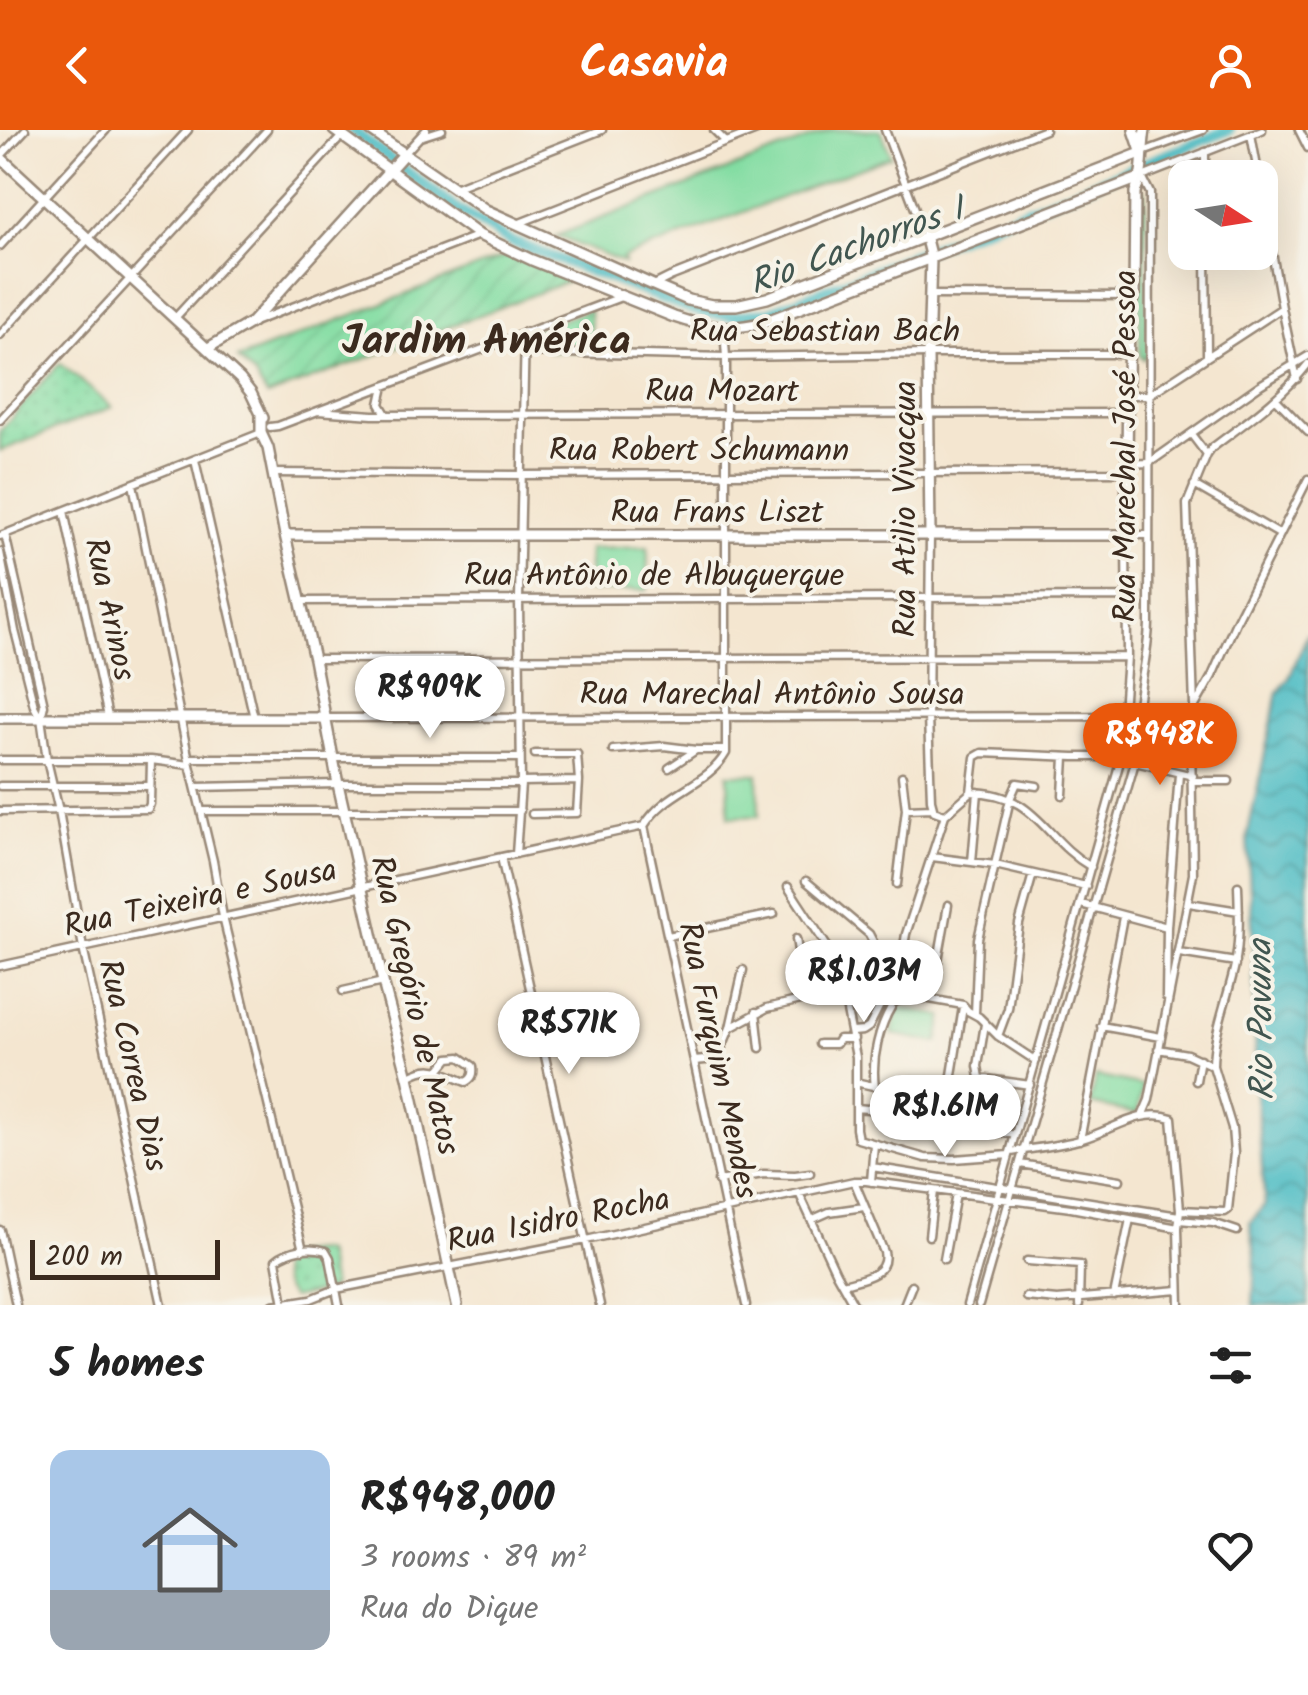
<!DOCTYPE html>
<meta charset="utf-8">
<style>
body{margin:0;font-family:Kalam,sans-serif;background:#f2f2f2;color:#222;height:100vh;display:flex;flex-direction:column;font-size:38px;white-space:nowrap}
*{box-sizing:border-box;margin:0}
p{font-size:32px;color:#767676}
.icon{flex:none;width:55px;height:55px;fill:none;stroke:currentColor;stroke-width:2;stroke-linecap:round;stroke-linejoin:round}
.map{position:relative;height:1175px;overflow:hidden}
.sheet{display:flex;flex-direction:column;background:#fff;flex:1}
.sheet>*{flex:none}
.needle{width:65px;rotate:102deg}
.fabs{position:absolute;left:1168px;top:30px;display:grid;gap:20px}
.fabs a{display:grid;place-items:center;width:110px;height:110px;border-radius:20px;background:#fff;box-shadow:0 10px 40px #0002;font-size:50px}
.scale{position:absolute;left:30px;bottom:25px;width:190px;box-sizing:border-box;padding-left:10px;border:5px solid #3b2a1e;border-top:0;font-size:28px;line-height:35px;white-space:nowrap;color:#3b2a1e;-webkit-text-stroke:8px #f7f3e8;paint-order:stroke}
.price{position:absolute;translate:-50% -85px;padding:0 22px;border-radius:35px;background:#fff;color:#222;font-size:32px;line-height:65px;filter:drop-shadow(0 2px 5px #0008)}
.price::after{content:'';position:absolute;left:50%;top:60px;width:30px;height:22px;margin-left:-15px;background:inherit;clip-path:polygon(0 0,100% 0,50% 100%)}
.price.current{background:#ea580c;color:#fff}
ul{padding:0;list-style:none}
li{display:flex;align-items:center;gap:30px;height:250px;padding:0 50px}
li+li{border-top:2px solid #e0e0e0}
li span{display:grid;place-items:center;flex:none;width:280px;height:200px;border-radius:20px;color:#555}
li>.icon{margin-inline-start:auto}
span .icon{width:120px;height:120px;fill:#fffc;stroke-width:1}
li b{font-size:42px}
h2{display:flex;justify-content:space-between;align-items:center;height:120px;padding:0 50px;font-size:42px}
header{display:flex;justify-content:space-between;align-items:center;height:130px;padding:0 50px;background:#ea580c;color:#fff;font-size:45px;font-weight:700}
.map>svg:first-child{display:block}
</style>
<header><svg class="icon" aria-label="back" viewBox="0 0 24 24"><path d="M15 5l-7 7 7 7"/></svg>Casavia<svg class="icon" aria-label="person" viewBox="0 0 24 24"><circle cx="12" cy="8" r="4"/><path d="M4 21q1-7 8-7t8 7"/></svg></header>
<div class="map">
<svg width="1308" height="1175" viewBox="0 0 1308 1175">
<defs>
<pattern id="park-dots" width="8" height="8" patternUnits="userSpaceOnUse" patternTransform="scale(2.5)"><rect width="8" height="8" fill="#83dda3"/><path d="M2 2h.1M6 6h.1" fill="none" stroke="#72be8c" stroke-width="1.8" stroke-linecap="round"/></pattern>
<pattern id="garden-furrows" width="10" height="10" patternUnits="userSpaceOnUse" patternTransform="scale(2.5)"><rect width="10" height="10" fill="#83dda3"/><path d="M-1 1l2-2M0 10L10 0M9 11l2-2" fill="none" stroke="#72be8c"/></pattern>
<pattern id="water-waves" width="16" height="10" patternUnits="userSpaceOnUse" patternTransform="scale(2.5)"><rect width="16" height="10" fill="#4fbdc5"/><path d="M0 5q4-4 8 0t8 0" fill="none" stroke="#439a9f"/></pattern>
</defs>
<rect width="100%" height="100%" fill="#f7f3e8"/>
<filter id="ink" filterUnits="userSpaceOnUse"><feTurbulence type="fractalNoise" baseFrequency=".01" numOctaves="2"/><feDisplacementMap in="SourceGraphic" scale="20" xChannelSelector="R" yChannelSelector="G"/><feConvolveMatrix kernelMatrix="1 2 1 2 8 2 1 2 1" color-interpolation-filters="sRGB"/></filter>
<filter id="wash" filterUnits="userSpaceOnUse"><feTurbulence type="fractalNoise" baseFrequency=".0048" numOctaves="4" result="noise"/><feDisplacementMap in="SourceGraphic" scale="40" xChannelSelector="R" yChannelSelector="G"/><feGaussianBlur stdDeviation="2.25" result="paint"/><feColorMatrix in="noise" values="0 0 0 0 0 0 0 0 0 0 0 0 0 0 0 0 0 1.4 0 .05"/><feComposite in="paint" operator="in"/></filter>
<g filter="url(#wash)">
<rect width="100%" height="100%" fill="#f4e6d0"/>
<path fill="#83dda3" stroke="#5f8460" stroke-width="2.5" d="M831,0H881L891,26L623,128L624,133L556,106Z
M1141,59L1145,62L1147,225L1144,229L1140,226L1138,62Z
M648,417L647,460L589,461V419Z
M728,644H758L759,686L729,687Z
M898,877L943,886L938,913L892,904Z
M1096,946L1143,956L1137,984L1090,974Z"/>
<path fill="url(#park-dots)" stroke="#5f8460" stroke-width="2.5" d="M590,179L591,221H549L533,201Z
M60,233L112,277L0,321V301Z
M319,1121L325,1123L332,1156L328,1160L292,1168C283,1160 274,1138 285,1128C292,1122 310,1122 319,1121Z"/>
<path fill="url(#garden-furrows)" stroke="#5f8460" stroke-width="2.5" d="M511,124L574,149L267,266L254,245L238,229Z"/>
<path fill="url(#water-waves)" stroke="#457472" stroke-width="2.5" d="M1308,503V1175H1253L1255,1125L1250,1093L1265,1074L1256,963L1253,810L1247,707L1278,562L1289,548Z"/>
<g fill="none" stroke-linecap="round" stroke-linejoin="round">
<path stroke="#4fbdc5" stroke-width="11" d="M352,0L458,80L510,111L694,180C720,187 742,186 769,182L1229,0"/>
</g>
</g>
<g filter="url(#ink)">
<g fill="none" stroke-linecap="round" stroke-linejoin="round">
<g stroke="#988877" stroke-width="11">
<path id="street" d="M714,0L726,12
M885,0L925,105
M1299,0L1308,18
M1251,4L1259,48
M420,7L442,0
M1143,22L1203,0
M1205,22V48
M404,24L426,0
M0,27L25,0
M1260,55L1282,178L1297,249
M454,58L602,0
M517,94L757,0
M0,116L106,0
M1206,122L1207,225
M654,155L670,147L1045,0
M930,165L1134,166
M175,188L342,6
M256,191L479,105
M0,205L188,0
M524,222L726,227L928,224H1127
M384,256L380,274L386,284
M1127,265H1149L1282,178
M1276,269L1308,302
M318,281L373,285L1126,283
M0,290L267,0
M270,297L278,296L621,167
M1191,304L1207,325
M195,330L254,588
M1127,334L1149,333L1260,255L1308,226
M273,343L521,345L1126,342
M133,354L190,635L213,731L223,787L303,1120
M1194,355L1279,404
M64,381L108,587
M5,404L44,575L41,588L47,630L59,681L83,818L162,1175
M930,405L928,587L931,670L934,681L945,685
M0,406L261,303
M0,422L15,501L34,576L40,587
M301,471L1126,467
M314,529L1127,527
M1195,576L1212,546L1236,492L1308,349
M326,588L1124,586
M613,620L664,616L696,620
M535,624H577L579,651
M189,628H520
M0,630H151L190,635
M669,638L696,620H726
M902,646L906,679
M1193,651H1229
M521,652L579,651L577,683L532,684
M0,656H150
M196,657L338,654H521
M971,662L975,627L982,623L1074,627H1121L1135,632L1193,646
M971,662C1037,663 1043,709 1091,737
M1063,665L1065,627
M0,681L148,679L150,674L151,630
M202,681H520
M644,696C666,660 707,656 726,623V227L724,199
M644,696L746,1175
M516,724L521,654L519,469L525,202
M501,727L600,1175
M932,727L995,735L1086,756
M972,732L978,662
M806,751L869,804L893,850
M897,754L906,679L932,678
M788,757L832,824L840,845L856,927V999L858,1009L925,1028L954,1029L1009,1025
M1189,773L1239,781
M1081,774L1167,797
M668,806L774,784
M796,809L806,869
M1179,823L1236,832
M0,836L644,696
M840,845L888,841
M893,850L910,858L913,866L963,875L968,881L979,887L998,906L1036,931
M902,853V828L906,804L945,685L971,662
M910,858L936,842L948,775
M343,861L383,852
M1166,867L1167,797L1179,644
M756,882L760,918
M975,884L978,809L1010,669L1017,653L1037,656
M985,894L978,936L980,948L1030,955
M1101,896L1161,907
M730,898L767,878L844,860
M853,902L863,901L869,897L893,850
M998,906L1008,879L1019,794L1033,744
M819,914H836L839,909H854
M1158,919L1187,924L1213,936L1232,998L1234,1023L1228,1080L1225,1082L1180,1080
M694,931L717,929L730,898L743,840
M1213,936C1213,903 1228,868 1235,835C1240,809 1239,782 1238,756
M408,947C434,932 441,943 466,952C473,948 474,944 473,936L460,927L449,928L440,939
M1196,951L1200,929
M856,952C880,958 904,962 927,971C936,974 939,978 946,984C960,994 998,1002 1015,1005
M875,957C871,928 879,896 894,872L913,866
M856,978L926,984
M943,978L952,945L963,877
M1143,984L1149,970L1193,744L1191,607L1194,577L1187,374L1207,325L1212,318C1246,292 1282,268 1308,234
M1080,1010L1123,787
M1011,1022C1034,1018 1059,1016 1082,1009C1112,1001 1141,977 1172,988L1180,1080L1178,1098L1180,1175
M1020,1034L1120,1050
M872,1037L1179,1086
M718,1051L764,1044L795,1045L810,1043
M871,1052L874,1014
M799,1063L836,1143L854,1175
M811,1090L829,1082L864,1077
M1179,1090L1213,1093L1237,1101
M0,1100L16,1175
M929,1106L934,1061
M944,1129L956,1064
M1027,1131L1080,1135L1079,1175
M843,1154C862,1149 889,1145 884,1122L854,1051
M1114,1166L1130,1089
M1026,1167L1057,1170L1179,1160
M284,1174L276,1130C290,1119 310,1116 326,1121L330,1128L339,1175
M273,1175L311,1169L336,1159L586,1110L854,1051H866L1071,1078L1178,1098
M904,1175L912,1155
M967,1175L1119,635L1127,527L1126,405H1148
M979,1175L1135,632C1135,616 1135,599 1137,583C1140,554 1148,524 1149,494L1150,63L1142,47L1262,0"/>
</g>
<g stroke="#988877" stroke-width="14">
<path id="secondary" d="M334,0L479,105L532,130L674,187C706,198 731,201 764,192L1142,47
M370,0L486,80L653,155L688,170L712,175H736L767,168L1141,23
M1134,0L1141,21
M0,27L240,249L251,263L263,288
M925,105L931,129L928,224L930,405
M208,218L252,192L404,24
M261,284V303L268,318L285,405L314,529L338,654L383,852L408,947L457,1175
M285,405H1126L1129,179L1134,166L1135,62C1145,41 1141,23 1145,0
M0,588H325"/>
</g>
<use href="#street" stroke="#fff" stroke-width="6"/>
<use href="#secondary" stroke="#fff" stroke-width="9"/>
</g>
</g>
<g text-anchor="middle" stroke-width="8" stroke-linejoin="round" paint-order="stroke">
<g font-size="32" fill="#3b2a1e" stroke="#f7f3e8">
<text x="825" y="211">Rua Sebastian Bach</text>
<text x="722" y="271">Rua Mozart</text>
<text transform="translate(1124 316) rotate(-90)" y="11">Rua Marechal José Pessoa</text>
<text x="699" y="330">Rua Robert Schumann</text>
<text transform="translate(904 379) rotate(-90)" y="11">Rua Atilio Vivacqua</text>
<text x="717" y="392">Rua Frans Liszt</text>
<text x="654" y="455">Rua Antônio de Albuquerque</text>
<text transform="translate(111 479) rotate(78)" y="11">Rua Arinos</text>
<text x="772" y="574">Rua Marechal Antônio Sousa</text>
<text transform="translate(200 767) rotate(-12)" y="11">Rua Teixeira e Sousa</text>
<text transform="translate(416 875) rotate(77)" y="11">Rua Gregório de Matos</text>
<text transform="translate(719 930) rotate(78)" y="11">Rua Furquim Mendes</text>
<text transform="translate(134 935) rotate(77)" y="11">Rua Correa Dias</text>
<text transform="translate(558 1089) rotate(-11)" y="11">Rua Isidro Rocha</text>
</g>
<g font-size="35" font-style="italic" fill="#415650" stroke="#f7f3e8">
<text transform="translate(856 115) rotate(-20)" y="12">Rio Cachorros I</text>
<text transform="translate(1260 890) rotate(-91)" y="12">Rio Pavuna</text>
</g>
<g font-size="42" font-weight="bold" fill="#3b2a1e" stroke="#f7f3e8">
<text x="486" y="224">Jardim América</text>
</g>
</g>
</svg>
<div class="fabs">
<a><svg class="needle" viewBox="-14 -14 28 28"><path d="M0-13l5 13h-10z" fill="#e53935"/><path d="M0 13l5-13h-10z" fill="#767676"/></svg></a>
</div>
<div class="scale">200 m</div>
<b class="price" style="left:430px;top:611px">R$909K</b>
<b class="price current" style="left:1160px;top:658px">R$948K</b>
<b class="price" style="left:864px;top:895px">R$1.03M</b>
<b class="price" style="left:569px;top:947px">R$571K</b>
<b class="price" style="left:945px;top:1030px">R$1.61M</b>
</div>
<section class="sheet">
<h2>5 homes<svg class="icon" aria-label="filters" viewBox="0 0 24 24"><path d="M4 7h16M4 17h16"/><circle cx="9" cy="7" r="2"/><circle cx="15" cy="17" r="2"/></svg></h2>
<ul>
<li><span style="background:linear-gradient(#a9c7e8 70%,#9aa5b1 0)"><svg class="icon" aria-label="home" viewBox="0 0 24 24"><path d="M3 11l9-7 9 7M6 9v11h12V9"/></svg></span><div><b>R$948,000</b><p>3 rooms · 89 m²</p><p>Rua do Dique</p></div><svg class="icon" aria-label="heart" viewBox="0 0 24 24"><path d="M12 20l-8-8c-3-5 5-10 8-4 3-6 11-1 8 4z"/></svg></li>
</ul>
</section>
